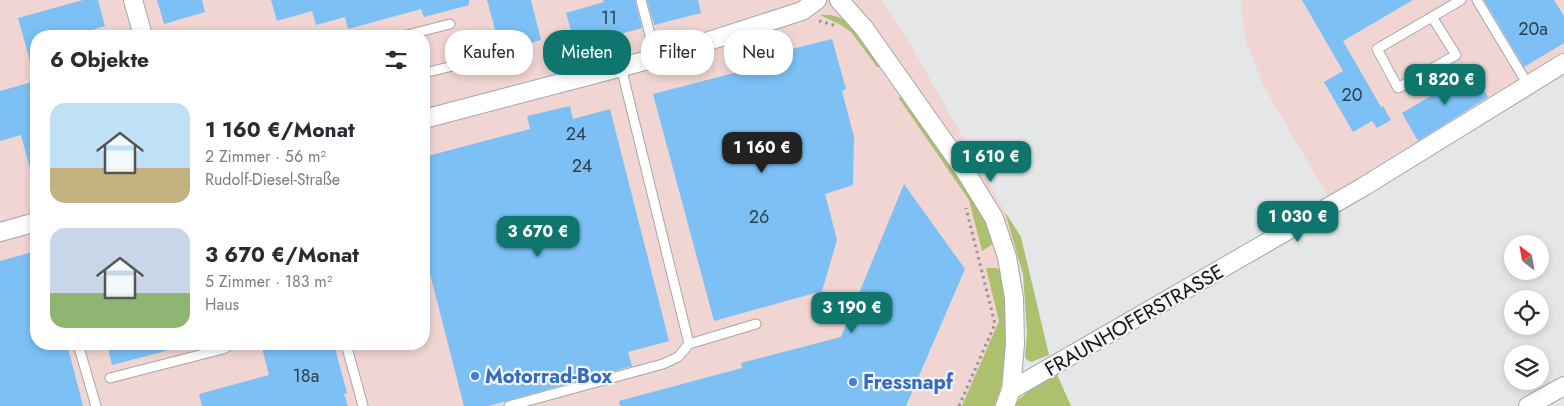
<!DOCTYPE html>
<html lang="de">
<meta charset="utf-8">
<style>
body{margin:0;font-family:Jost,sans-serif;background:#f2f2f3;color:#2b2b33;height:100vh;display:flex;flex-direction:column;font-size:19px;white-space:nowrap}
*{box-sizing:border-box;margin:0}
p{font-size:16px;color:#7c7c81}
.icon{flex:none;width:28px;height:28px;fill:none;stroke:currentColor;stroke-width:2;stroke-linecap:round;stroke-linejoin:round}
.map{position:relative;flex:1;overflow:hidden}
.side{position:absolute;left:30px;top:30px;width:400px;height:320px;display:flex;flex-direction:column;background:#fff;border-radius:20px;box-shadow:0 2px 8px #0003}
.side>*{flex:none}
.hud{position:absolute;left:445px;top:30px;width:475px;height:45px;display:flex;gap:10px}
.needle{width:32px;rotate:329deg}
.tools{position:absolute;left:1504px;top:235px;display:grid;gap:10px}
.tools a{display:grid;place-items:center;width:45px;height:45px;border-radius:50%;background:#fff;box-shadow:0 2px 8px #0003;font-size:25px}
.price{position:absolute;translate:-50% -42px;padding:0 11px;border-radius:10px;background:#0f766e;color:#fff;font-size:16px;line-height:32px;filter:drop-shadow(0 1px 2px #0008)}
.price::after{content:'';position:absolute;left:50%;top:30px;width:15px;height:11px;margin-left:-8px;background:inherit;clip-path:polygon(0 0,100% 0,50% 100%)}
.price.current{background:#222;color:#fff}
ul{padding:0;list-style:none}
li{display:flex;align-items:center;gap:15px;height:125px;padding:0 20px}
li span{display:grid;place-items:center;flex:none;width:140px;height:100px;border-radius:15px;color:#555}
li>.icon{margin-inline-start:auto}
span .icon{width:60px;height:60px;fill:#fffc;stroke-width:1}
li b{font-size:21px}
h2{display:flex;justify-content:space-between;align-items:center;height:60px;padding:0 20px;font-size:21px}
.tag{padding:0 18px;border-radius:20px;background:#fff;box-shadow:0 2px 8px #0003;font-size:18px;line-height:45px}
.tag.current{background:#0f766e;color:#fff}
.map>svg:first-child{display:block}
</style>
<div class="map">
<svg width="1564" height="406" viewBox="0 0 1564 406">
<rect width="100%" height="100%" fill="#e4e6e8"/>
<path fill="#f0d5d2" fill-rule="evenodd" d="M0,0H881L913,49L1005,212L1021,237V406H0ZM36,36H424V344H36Z
M1243,0H1564V70L1334,207L1263,85L1245,38L1241,6Z"/>
<path fill="#adc06d" d="M820,15C852,11 867,45 883,67H877L851,32L839,24Z
M898,97L905,98C936,143 977,191 994,243L982,251L969,200Z
M1005,212L1021,237L1049,355L1031,362L1027,360L1025,357L1027,333L1023,274Z
M986,268H996L1001,271C1007,311 1012,369 994,406H962L999,321Z
M1055,370L1071,406H1014L1019,399Z"/>
<path fill="#7cc0f5" d="M83,0H98L105,26L79,34L78,31L60,36H36V68H32L18,18Z
M157,0H202L205,12L164,24Z
M271,0H469V5L424,17L421,9L348,29L345,17L316,25L312,11L277,21Z
M487,0H531L541,40L501,51Z
M603,0H635L642,28L588,43L576,49L566,13L604,2Z
M647,0H698L701,13L654,25Z
M1302,0H1413L1343,41L1381,107L1383,106L1391,120L1377,128L1372,121L1353,132L1324,82L1343,71Z
M1484,0H1554L1564,16V43L1524,67Z
M832,39L846,89L842,91L854,137L853,185L825,194L837,240L822,291L714,321L653,94L734,73L732,64Z
M1473,71L1488,97L1418,141L1402,113Z
M36,81V176H32L21,135L0,141V91Z
M570,106L573,119L610,109L669,341L628,352L632,366L488,406H464L430,274L424,275V157L530,129L527,116Z
M904,184L965,269L906,406H620L619,401L742,368L741,363L841,337Z
M36,251V344H67L83,406H0V261Z
M107,344H173V349L112,365Z
M261,344H334L347,393L344,394L348,406H202L199,394L269,375Z"/>
<g fill="none" stroke-linecap="round" stroke-linejoin="round">
<g stroke="#a5a7a8" stroke-width="11">
<path id="service" d="M641,0L656,58
M1477,0L1528,85
M1432,17L1456,55L1398,88L1377,49L1461,0
M403,36L450,24
M621,67L689,344L756,324
M424,73L457,65
M78,344L96,406
M346,344L363,406
M110,378L223,349L232,344
M509,406L663,364L678,357L689,344"/>
</g>
<g stroke="#a5a7a8" stroke-width="20">
<path id="minor" d="M133,0L143,36
M839,0L864,28L893,69L965,171L994,218L1007,257L1014,298L1015,344L1011,390L1005,406
M424,119L656,58L802,11L817,0
M0,232L36,222
M1011,390L1363,187L1564,63
M1528,406L1564,386"/>
</g>
<path stroke="#929495" stroke-width="3" stroke-dasharray="2.5 4" stroke-linecap="butt" d="M819,21L837,26
M959,406L995,324L966,208"/>
<use href="#service" stroke="#fff" stroke-width="9"/>
<use href="#minor" stroke="#fff" stroke-width="18"/>
</g>
<g fill="#3f7fe0" stroke="#f1f3f5" stroke-width="2">
<circle cx="475" cy="376" r="5"/>
<circle cx="853" cy="382" r="5"/>
</g>
<g text-anchor="middle" stroke-width="4.5" stroke-linejoin="round" paint-order="stroke">
<g font-size="18" fill="#2d3e4c">
<text x="609" y="24">11</text>
<text x="1533" y="35">20a</text>
<text x="1352" y="101">20</text>
<text x="576" y="140">24</text>
<text x="582" y="172">24</text>
<text x="759" y="223">26</text>
<text x="306" y="382">18a</text>
</g>
<g font-size="20" fill="#131314" stroke="#f1f3f5">
<text transform="translate(1134 320) rotate(-30)" y="7">FRAUNHOFERSTRASSE</text>
</g>
<g font-size="20" font-weight="bold" fill="#366cbe" stroke="#f1f3f5" text-anchor="start">
<text x="485" y="383">Motorrad-Box</text>
<text x="863" y="389">Fressnapf</text>
</g>
</g>
</svg>
<div class="tools">
<a><svg class="needle" viewBox="-14 -14 28 28"><path d="M0-13l5 13h-10z" fill="#e53935"/><path d="M0 13l5-13h-10z" fill="#7c7c81"/></svg></a>
<a><svg class="icon" aria-label="locate" viewBox="0 0 24 24"><circle cx="12" cy="12" r="6"/><path d="M12 2v4M12 18v4M2 12h4M18 12h4"/></svg></a>
<a><svg class="icon" aria-label="layers" viewBox="0 0 24 24"><path d="M12 4l9 5-9 5-9-5zM3 14l9 5 9-5"/></svg></a>
</div>
<b class="price" style="left:1445px;top:106px">1 820 €</b>
<b class="price current" style="left:762px;top:174px">1 160 €</b>
<b class="price" style="left:991px;top:183px">1 610 €</b>
<b class="price" style="left:1298px;top:243px">1 030 €</b>
<b class="price" style="left:538px;top:258px">3 670 €</b>
<b class="price" style="left:852px;top:334px">3 190 €</b>
<div class="hud">
<a class="tag">Kaufen</a>
<a class="tag current">Mieten</a>
<a class="tag">Filter</a>
<a class="tag">Neu</a>
</div>
<section class="side">
<h2>6 Objekte<svg class="icon" aria-label="filters" viewBox="0 0 24 24"><path d="M4 7h16M4 17h16"/><circle cx="9" cy="7" r="2"/><circle cx="15" cy="17" r="2"/></svg></h2>
<ul>
<li><span style="background:linear-gradient(#bfe0f5 65%,#c2b280 0)"><svg class="icon" aria-label="home" viewBox="0 0 24 24"><path d="M3 11l9-7 9 7M6 9v11h12V9"/></svg></span><div><b>1 160 €/Monat</b><p>2 Zimmer · 56 m²</p><p>Rudolf-Diesel-Straße</p></div></li>
<li><span style="background:linear-gradient(#c9d6e8 65%,#8fb573 0)"><svg class="icon" aria-label="home" viewBox="0 0 24 24"><path d="M3 11l9-7 9 7M6 9v11h12V9"/></svg></span><div><b>3 670 €/Monat</b><p>5 Zimmer · 183 m²</p><p>Haus</p></div></li>
</ul>
</section>
</div>
